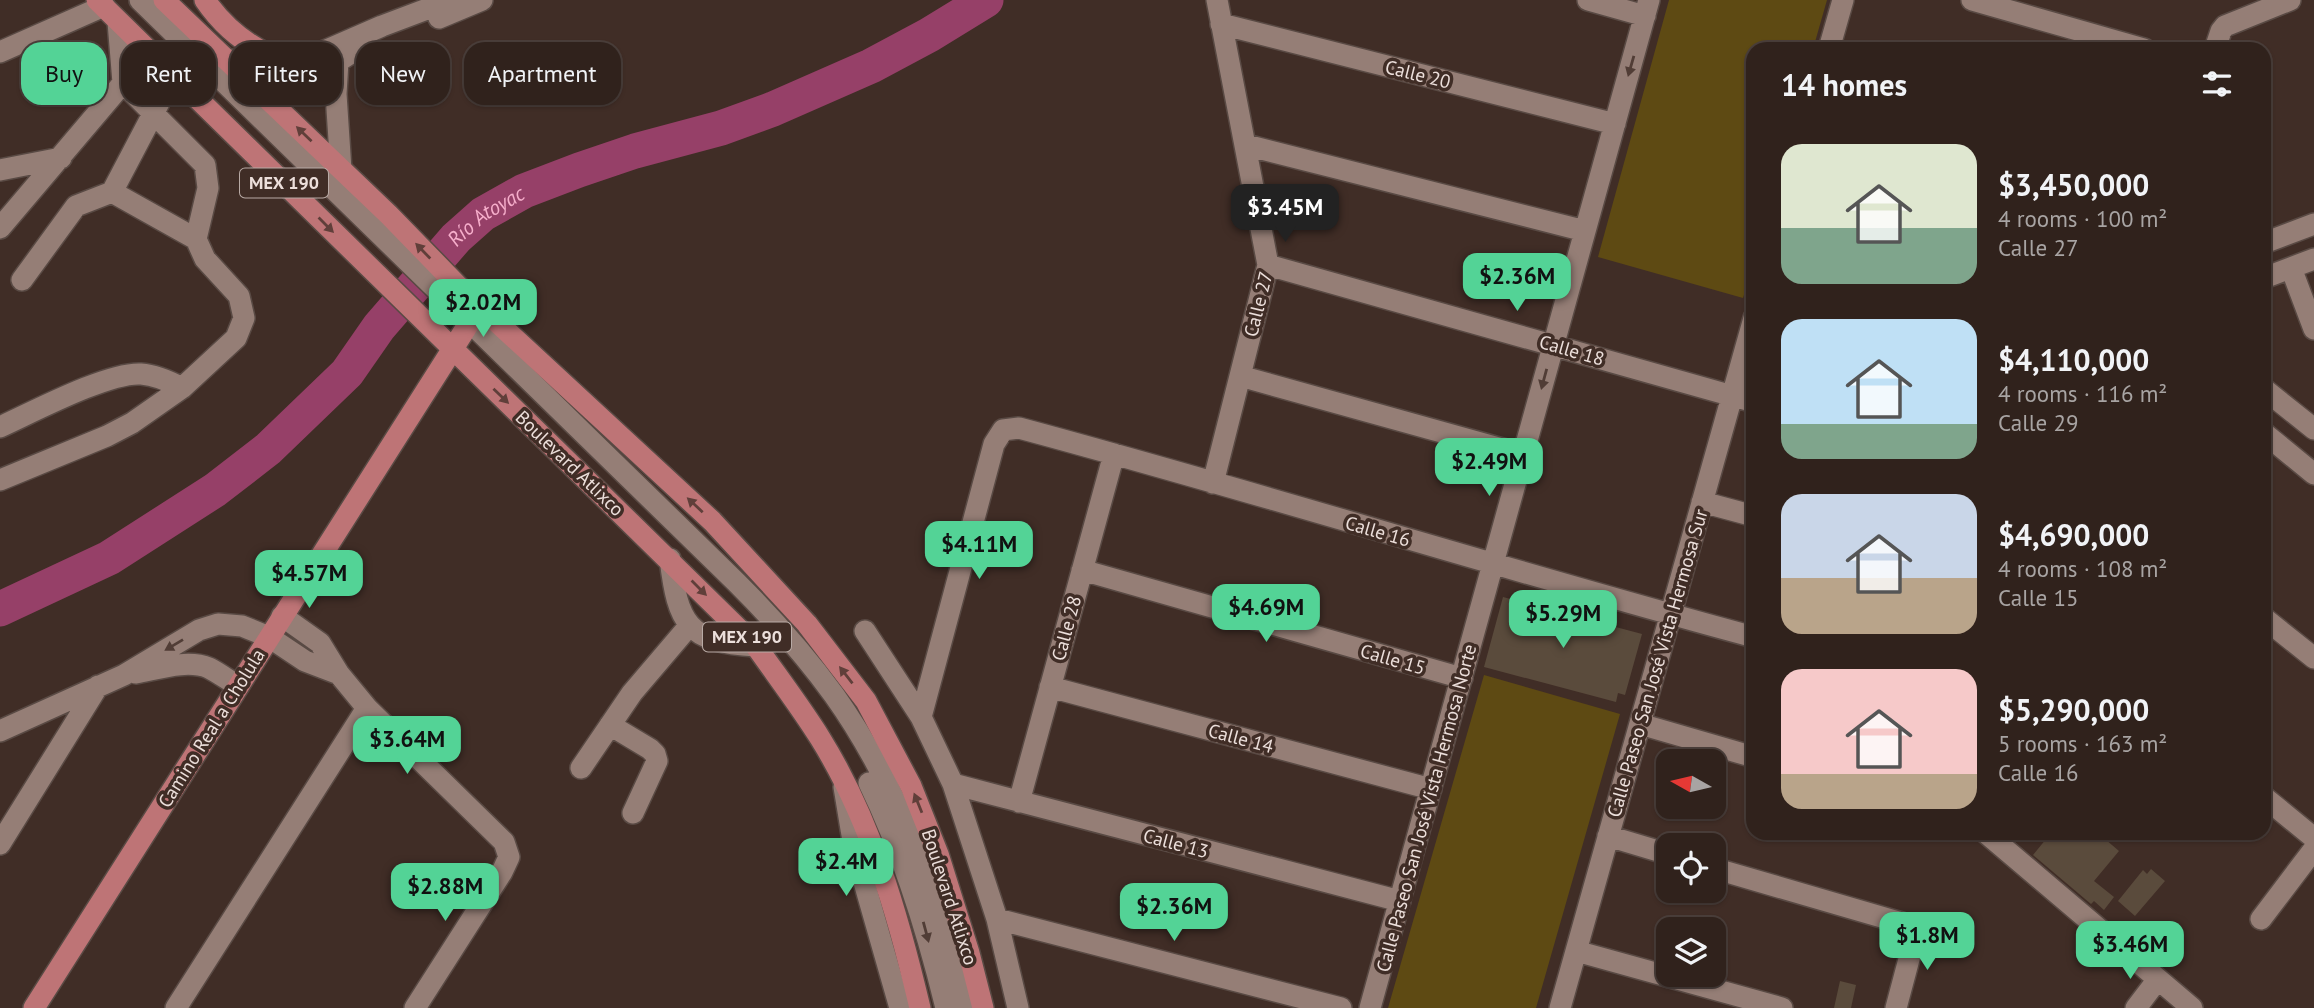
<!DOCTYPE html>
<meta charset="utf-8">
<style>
body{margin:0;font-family:"PT Sans",sans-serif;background:#3c2f29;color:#f1f3f6;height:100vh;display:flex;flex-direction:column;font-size:26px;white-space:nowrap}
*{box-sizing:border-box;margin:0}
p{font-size:23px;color:#a8a4a3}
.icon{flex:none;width:38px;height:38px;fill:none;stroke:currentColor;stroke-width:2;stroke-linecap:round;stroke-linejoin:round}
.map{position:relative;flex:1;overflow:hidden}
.side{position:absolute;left:1746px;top:42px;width:525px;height:798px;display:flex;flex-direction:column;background:#30221c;border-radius:21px;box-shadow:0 2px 5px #0004,0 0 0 2px #4b3f3b}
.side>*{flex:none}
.banner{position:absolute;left:21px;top:42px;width:665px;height:63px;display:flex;gap:14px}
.needle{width:46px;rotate:278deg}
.tools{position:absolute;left:1656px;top:749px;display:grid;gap:14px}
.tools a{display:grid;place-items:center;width:70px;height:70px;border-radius:14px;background:#30221c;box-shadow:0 2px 5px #0004,0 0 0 2px #4b3f3b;font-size:35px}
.price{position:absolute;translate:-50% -60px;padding:0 16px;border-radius:14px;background:#53d396;color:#111;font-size:23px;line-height:46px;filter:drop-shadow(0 2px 4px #0008)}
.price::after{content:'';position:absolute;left:50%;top:42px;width:21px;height:16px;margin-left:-10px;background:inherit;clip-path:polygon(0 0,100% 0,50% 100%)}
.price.on{background:#222;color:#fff}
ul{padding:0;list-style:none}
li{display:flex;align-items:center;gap:21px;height:175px;padding:0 35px}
li span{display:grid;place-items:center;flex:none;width:196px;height:140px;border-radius:21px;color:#555}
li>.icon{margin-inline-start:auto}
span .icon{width:84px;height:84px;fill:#fffc;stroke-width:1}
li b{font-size:30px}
h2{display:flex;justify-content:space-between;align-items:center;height:84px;padding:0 35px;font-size:30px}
.pill{padding:0 24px;border-radius:21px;background:#30221c;box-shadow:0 2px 5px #0004,0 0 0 2px #4b3f3b;font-size:24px;line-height:63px}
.pill.on{background:#53d396;color:#111}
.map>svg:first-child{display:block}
</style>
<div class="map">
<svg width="2314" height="1008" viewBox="0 0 2314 1008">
<rect width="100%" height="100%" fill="#402d26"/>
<path fill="#5e4a13" d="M1669,0H1827L1813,49H1754V262L1743,298L1598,257Z
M1484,675L1620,714L1536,1008H1388Z"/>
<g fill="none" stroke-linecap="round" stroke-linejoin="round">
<path stroke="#964068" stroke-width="35" id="s1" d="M0,609L109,558L215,490L268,449L347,373L379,327L456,238L483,214L524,191L579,170L635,151L721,128L773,109L871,66L929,35L986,0"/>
</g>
<path fill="#5a4b3c" d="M1503,597L1642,634L1625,695L1618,693L1616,702L1484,667Z
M2051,833H2098L2119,851L2094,881L2114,897L2104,910L2094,901L2091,904L2033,855Z
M2151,869L2165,881L2135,916L2118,901L2143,870L2147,874Z
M1840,981L1856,985L1851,1008H1834Z"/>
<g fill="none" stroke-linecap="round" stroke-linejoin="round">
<g stroke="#594a44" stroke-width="24">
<path id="minor" d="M140,0L737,583C772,618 805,655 834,695C879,758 912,832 937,905C948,938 954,974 963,1008
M1588,0L1645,16
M1972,0L2144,49
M439,18L482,0
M1221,24L1615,124
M1829,49L1843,0
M2215,49L2221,31L2225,26L2290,0
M0,52L104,6
M320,53L318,60L321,67L328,68L359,48
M227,61L269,55L320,53L382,26L451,0
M338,61L336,94L341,170
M1246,145L1585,231
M0,170L61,158
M112,192L174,74
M0,228L123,83L118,22
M2264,243L2314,224
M1268,265L1754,402
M2291,268L2314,329
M2264,278L2314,259
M22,280L76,206L112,192L196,239
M1240,376L1524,455
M2264,389L2314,429
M0,427C33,412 108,372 141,374C156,375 169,381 182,388
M2264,433L2314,474
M0,480L107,436L132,423L182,388L236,338L244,318L239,296L205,259L196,239L208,188L205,165L123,83
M1213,483L1268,265L1217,0
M1702,502L1754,516
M670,559C678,624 687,642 756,646
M1082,570L1462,678
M282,616L320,643L339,674L367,708L504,842L509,857L502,872L415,1008
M2264,618L2314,658
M865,631L921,717L953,784L997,919L1018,1008
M136,673C158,669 187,659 209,668C219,673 228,680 238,686
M1050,687L1431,789
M921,717L994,444L1003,430L1019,428C1265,494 1508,571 1754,637
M1640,724L1754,757
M610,725L650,749L655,754L657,761L633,813
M0,731L124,675L199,630L218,624L242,626L269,637L305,661L339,674
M581,768L632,693L689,626
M869,783C904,855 927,930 946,1008
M953,784L1400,901
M844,787L854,847L900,1008
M2264,797L2314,838
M1019,802L1114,454
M1986,833L2192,1008
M1608,836L1668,854
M0,844L98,686
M1713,868L1902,923L1912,930L1913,944L1896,1008
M997,919L1341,1008
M2261,919L2314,849
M1576,951L1782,1008
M176,1008L367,708
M1370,1008L1649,0
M1560,1008L1754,318
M2136,1008L2158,979"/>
</g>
<g stroke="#594a44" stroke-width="24">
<path id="major" d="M97,0L756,646C777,676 800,706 820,738C871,820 898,915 920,1008
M164,0L389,215L458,286L712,521L807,624L866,701L911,786L938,854L969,953L983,1008
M205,0C222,25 242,42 269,55
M34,1008L480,306"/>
</g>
<use href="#minor" stroke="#957e76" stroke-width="21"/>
<use href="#major" stroke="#be7476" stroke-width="21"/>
</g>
<defs><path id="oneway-solid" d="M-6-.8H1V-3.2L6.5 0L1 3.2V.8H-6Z" transform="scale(1.75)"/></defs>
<g fill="#513d36">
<use href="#oneway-solid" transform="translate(1631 66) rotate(106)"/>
<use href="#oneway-solid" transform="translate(1544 379) rotate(105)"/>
<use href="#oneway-solid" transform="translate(174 645) rotate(149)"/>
<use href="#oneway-solid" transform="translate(926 932) rotate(75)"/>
</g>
<g fill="#603f3a">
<use href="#oneway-solid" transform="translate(304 134) rotate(-136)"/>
<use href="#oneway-solid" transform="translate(326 225) rotate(45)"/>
<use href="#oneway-solid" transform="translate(423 251) rotate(-134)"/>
<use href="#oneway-solid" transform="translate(501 396) rotate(44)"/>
<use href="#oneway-solid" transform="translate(695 505) rotate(-137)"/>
<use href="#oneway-solid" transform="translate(699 588) rotate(45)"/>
<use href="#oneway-solid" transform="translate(846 675) rotate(-128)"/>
<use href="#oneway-solid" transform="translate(918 803) rotate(-112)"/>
</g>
<g text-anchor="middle" stroke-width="7" stroke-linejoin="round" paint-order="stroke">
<g fill="#402d26" stroke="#b8aaa5" stroke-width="2">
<rect x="240" y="168.5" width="88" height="29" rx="5"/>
<rect x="703" y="622.5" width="88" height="29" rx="5"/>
</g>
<g font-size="18" font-weight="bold" fill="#ecdfdb">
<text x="284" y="189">MEX 190</text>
<text x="747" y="643">MEX 190</text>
</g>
<g font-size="19" fill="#ecdfdb" stroke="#402d26">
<text transform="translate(1418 74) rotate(14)" y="7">Calle 20</text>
<text transform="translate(1258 304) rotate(-76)" y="7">Calle 27</text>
<text transform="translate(1572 350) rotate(16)" y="7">Calle 18</text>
<text transform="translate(570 463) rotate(44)" y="7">Boulevard Atlixco</text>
<text transform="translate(1378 531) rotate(16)" y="7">Calle 16</text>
<text transform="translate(1066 628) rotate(-75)" y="7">Calle 28</text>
<text transform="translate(1393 659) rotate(16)" y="7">Calle 15</text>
<text transform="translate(1657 663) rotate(-74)" y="7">Calle Paseo San José Vista Hermosa Sur</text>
<text transform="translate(211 728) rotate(-58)" y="7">Camino Real a Cholula</text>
<text transform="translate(1241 738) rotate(15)" y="7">Calle 14</text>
<text transform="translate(1426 808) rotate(-75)" y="7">Calle Paseo San José Vista Hermosa Norte</text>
<text transform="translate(1176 843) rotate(15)" y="7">Calle 13</text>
<text transform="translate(950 897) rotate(72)" y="7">Boulevard Atlixco</text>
</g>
<g font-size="21" font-style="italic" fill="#f6aecb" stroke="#402d26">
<text dy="7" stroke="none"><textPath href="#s1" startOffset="634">Río Atoyac</textPath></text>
</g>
</g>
</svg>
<div class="tools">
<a><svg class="needle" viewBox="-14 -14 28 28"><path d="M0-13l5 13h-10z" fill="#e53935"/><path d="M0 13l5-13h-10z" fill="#a8a4a3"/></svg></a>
<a><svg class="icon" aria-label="locate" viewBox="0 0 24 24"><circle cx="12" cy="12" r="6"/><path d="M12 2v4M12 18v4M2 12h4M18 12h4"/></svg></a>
<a><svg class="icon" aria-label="layers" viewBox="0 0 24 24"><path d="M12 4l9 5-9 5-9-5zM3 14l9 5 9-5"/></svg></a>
</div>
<b class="price on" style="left:1285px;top:244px">$3.45M</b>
<b class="price" style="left:1517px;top:313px">$2.36M</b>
<b class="price" style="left:483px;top:339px">$2.02M</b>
<b class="price" style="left:1489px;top:498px">$2.49M</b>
<b class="price" style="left:979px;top:581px">$4.11M</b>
<b class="price" style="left:309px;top:610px">$4.57M</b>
<b class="price" style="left:1266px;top:644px">$4.69M</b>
<b class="price" style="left:1563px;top:650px">$5.29M</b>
<b class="price" style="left:407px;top:776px">$3.64M</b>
<b class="price" style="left:846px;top:898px">$2.4M</b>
<b class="price" style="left:445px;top:923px">$2.88M</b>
<b class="price" style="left:1174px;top:943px">$2.36M</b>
<b class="price" style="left:1927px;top:972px">$1.8M</b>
<b class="price" style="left:2130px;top:981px">$3.46M</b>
<div class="banner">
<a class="pill on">Buy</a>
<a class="pill">Rent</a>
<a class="pill">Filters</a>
<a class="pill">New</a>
<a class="pill">Apartment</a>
</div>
<section class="side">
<h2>14 homes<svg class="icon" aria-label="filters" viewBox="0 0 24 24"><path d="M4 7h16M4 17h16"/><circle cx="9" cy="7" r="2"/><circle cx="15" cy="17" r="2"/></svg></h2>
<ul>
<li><span style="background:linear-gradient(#dfe7d0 60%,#7fa58c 0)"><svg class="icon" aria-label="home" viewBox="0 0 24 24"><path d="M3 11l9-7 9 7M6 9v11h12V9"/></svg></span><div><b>$3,450,000</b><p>4 rooms · 100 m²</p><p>Calle 27</p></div></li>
<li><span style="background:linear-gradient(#bfe0f5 75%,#7fa58c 0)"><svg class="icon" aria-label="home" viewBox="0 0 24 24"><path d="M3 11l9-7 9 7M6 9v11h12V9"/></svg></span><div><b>$4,110,000</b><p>4 rooms · 116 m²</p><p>Calle 29</p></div></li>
<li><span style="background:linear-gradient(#c9d6e8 60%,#b9a48a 0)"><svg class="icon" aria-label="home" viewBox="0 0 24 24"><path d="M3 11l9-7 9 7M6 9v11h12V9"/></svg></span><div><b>$4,690,000</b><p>4 rooms · 108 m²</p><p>Calle 15</p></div></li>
<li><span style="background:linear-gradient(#f6c9c9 75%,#b9a48a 0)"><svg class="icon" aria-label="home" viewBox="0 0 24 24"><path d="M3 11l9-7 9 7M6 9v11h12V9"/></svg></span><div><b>$5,290,000</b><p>5 rooms · 163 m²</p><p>Calle 16</p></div></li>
</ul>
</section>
</div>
